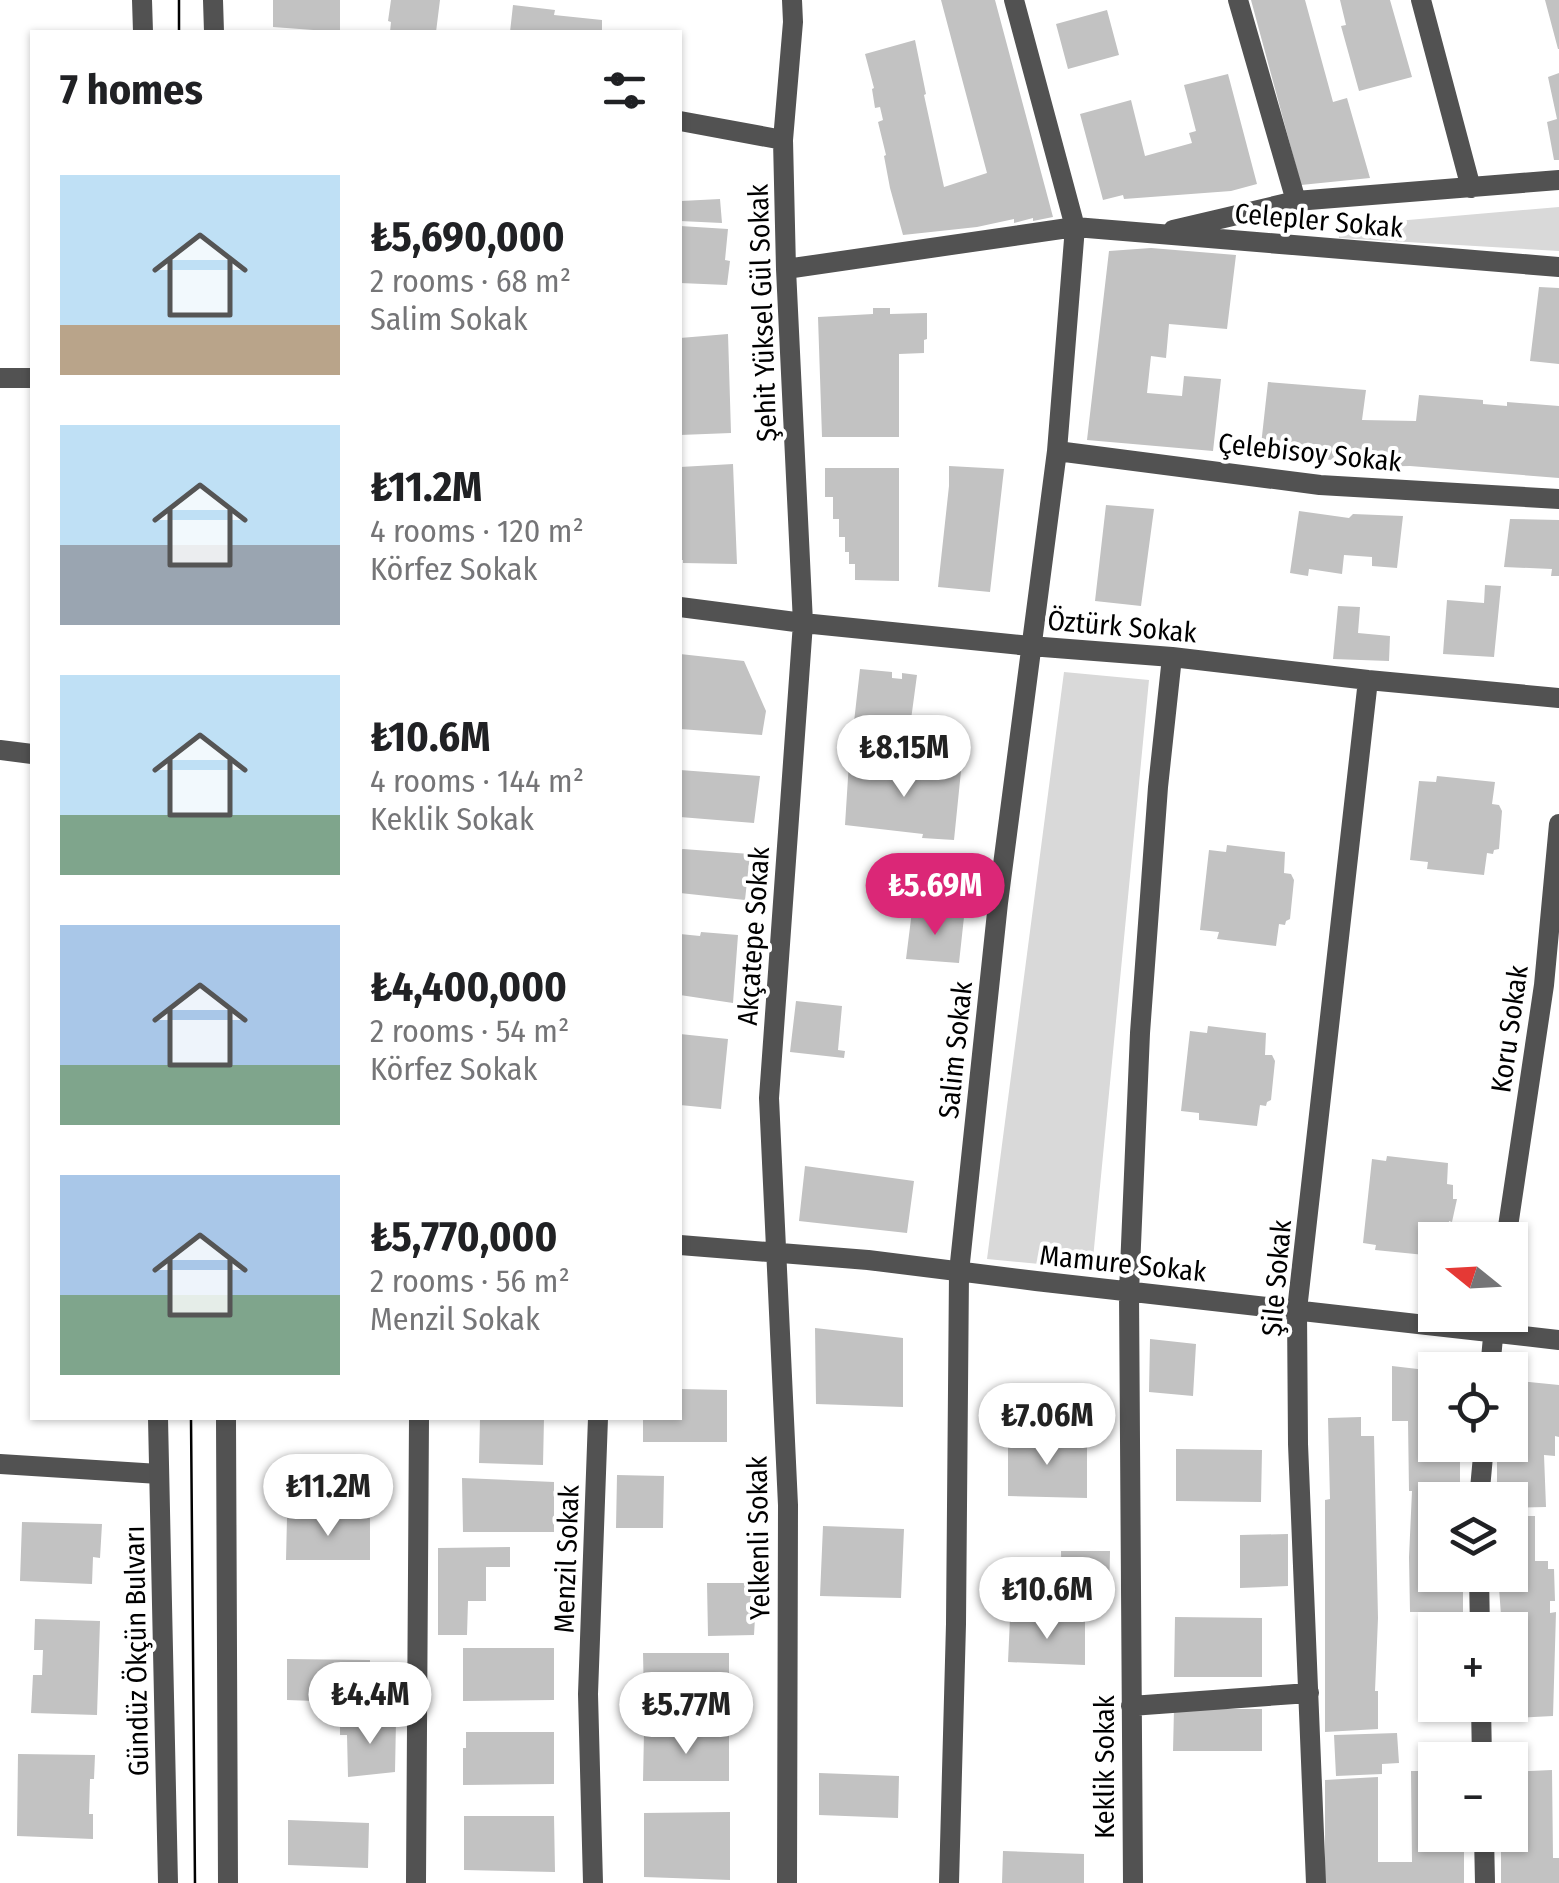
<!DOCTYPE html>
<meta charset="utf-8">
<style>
body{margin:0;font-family:"Fira Sans Condensed",sans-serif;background:#f2f2f2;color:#202124;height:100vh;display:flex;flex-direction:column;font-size:38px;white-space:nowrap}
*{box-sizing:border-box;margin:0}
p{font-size:32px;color:#757577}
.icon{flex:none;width:55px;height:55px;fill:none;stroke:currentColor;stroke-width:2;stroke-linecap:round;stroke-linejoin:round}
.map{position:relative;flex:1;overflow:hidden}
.panel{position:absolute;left:30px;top:30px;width:652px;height:1390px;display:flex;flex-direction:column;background:#fff;border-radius:0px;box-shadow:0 2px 8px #0004}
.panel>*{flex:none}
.needle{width:65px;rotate:288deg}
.controls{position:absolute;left:1418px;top:1222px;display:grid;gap:20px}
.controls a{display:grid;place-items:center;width:110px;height:110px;border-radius:0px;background:#fff;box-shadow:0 2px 8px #0004;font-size:50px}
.price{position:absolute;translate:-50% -85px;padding:0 22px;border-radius:35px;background:#fff;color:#222;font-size:32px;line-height:65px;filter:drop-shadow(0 2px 5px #0008)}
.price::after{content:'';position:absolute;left:50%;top:60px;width:30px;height:22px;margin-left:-15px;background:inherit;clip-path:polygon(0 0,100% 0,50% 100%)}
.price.active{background:#db2777;color:#fff}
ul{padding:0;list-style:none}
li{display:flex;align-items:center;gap:30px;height:250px;padding:0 30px}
li span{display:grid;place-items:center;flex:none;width:280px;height:200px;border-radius:0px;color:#555}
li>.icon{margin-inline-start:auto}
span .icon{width:120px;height:120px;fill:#fffc;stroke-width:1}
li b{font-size:42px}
h2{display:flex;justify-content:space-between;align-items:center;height:120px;padding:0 30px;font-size:42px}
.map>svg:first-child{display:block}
</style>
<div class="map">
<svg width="1559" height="1883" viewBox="0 0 1559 1883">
<rect width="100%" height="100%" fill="#fff"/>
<path fill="#d9d9d9" d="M1559,207V251L1339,238V226Z
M1064,672L1149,680L1092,1269L987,1259Z"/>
<path fill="#c2c2c2" d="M273,0H340V32L273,27Z
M391,0H440L436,32H390L391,22L388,21Z
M941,0H995L1053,217L1033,221V218L1014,223V219L977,227L903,235L890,188L884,156L886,155L878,122L883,120L880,107L875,108L872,89L874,88L865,54L915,40L926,94L924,95L944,187L987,173Z
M1251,0H1305L1333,102L1347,98L1370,178L1301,185Z
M1340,0H1390L1412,77L1359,91L1341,26L1346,25Z
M1545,0H1559V49H1558Z
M513,5L555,10L554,15L602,20V32H510Z
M1107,10L1119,55L1068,69L1056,24Z
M1559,73V160H1554L1547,122L1557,119L1548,77Z
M1228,74L1257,184L1231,191L1124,199L1123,195L1103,200L1080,114L1131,100L1145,156L1192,143L1189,133L1196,131L1184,85Z
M720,199L722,223L680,221L681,201Z
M680,226L728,229L725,260L730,261L727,285L680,283Z
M1151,248L1236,255L1227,329L1169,324L1166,358L1151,356L1147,393L1182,396L1184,376L1221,379L1213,451L1087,440L1109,251Z
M1539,287L1559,288V364L1530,361Z
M873,308H890V314L927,313V339L924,340V353L899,354V437H822L818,317L873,314Z
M728,334L731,433L680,435V338Z
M1268,382L1366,390L1362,420L1416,421L1419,395L1483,400V404L1507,406V402L1559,406V478L1410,466L1357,467V462L1260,454Z
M733,464L737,564L683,563V560H680V467Z
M949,466L1004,469L990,592L938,587L949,486Z
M825,468H899V581L855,580V564H849V552H845V537H839V519H833V497H825Z
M1106,505L1154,509L1141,606L1095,601Z
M1299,511L1349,518L1353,514L1403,516L1397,568L1372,566V557L1344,555L1342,574L1309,569L1308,576L1290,573Z
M1510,519L1559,520V576H1551L1552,569L1504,567Z
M1485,585L1501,586L1494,657L1443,654L1447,600L1484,603Z
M1338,606L1360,607L1358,633L1390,636L1389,661L1333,659Z
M680,654L744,661L766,711L762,735L680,729Z
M860,669L892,672V678L902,679V673L917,675L910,727L854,722Z
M849,762L902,769L930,770V766L961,771L954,840L922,838L923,834L845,825Z
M680,770L760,776L754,823L680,817Z
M1437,776L1495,782L1492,804L1499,805L1502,811L1499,849L1494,850L1493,854L1487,853L1484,875L1427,869L1428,862L1410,860L1419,781L1436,782Z
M1227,845L1285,852L1284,873L1291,874L1294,880L1290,919L1286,921L1285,925L1279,924L1276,946L1217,939L1219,932L1200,930L1209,850L1226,852Z
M683,849L750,854L745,900L680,893V850Z
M912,911L964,917L959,963L906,959Z
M701,932L738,935L733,1003L680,995V934L700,936Z
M796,1001L842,1006L838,1050L845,1051L844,1058L790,1052Z
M1208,1026L1266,1033L1265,1055H1272L1275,1061L1271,1100L1267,1102L1266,1106L1260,1105L1257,1126L1199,1120V1113L1181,1111L1190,1031L1207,1033Z
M680,1034L728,1039L721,1109L680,1105Z
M1387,1156L1448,1163L1447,1184L1453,1185V1199H1457L1452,1222L1449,1221L1448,1235H1441V1240H1435V1256L1375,1250L1376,1245L1363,1243L1372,1159L1386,1161Z
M805,1166L914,1181L907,1233L799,1221Z
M815,1328L903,1338V1407L816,1404Z
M1150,1339L1196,1344L1193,1396L1149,1392Z
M1392,1366L1435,1371V1445H1460V1491L1451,1492L1452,1500H1435V1575H1463V1612H1410L1409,1557L1412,1491H1409L1408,1421H1392Z
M1510,1380L1559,1385V1437L1555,1436V1456L1544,1455L1546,1507L1510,1508V1500H1497V1445H1510Z
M680,1389L727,1390V1442H643V1418H680Z
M1361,1417V1436H1374L1378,1618L1375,1691H1378V1729L1325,1732V1500L1330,1499L1328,1418Z
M480,1418H544L543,1465L479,1463Z
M1008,1437L1087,1441V1498L1008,1496Z
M1176,1449L1262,1450L1261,1502L1176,1501Z
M617,1475L664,1476L663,1528H616Z
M462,1478L554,1482V1532H463Z
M1510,1516H1535V1561H1548V1569H1554L1555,1601H1550V1613L1556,1612L1553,1716L1499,1719V1705H1510V1630H1499V1615H1501L1498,1575H1510Z
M287,1518H370V1560H286Z
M22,1522L102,1524L100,1558L93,1557L92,1584L20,1581Z
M823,1526L904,1529L901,1598L820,1596Z
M1288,1534V1586L1240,1588V1535Z
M510,1547V1567H486V1601H468L467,1635H438V1548Z
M1061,1551H1110L1109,1602L1062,1604Z
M707,1583H757L754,1635L708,1636Z
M1175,1617L1262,1618V1677H1174Z
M1010,1618L1085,1621V1665L1008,1662Z
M35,1619L100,1621L97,1715L31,1713L33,1675H42L43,1650H34Z
M463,1648H554V1700L463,1701Z
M643,1653H729V1700H644Z
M287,1659L370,1660L369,1703L287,1700Z
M1174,1709H1262V1751H1173Z
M396,1720L395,1772L348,1777L347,1735H340V1721Z
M466,1732H554V1784L463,1785V1748H466Z
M644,1732H729V1781H643Z
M1397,1733L1399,1763L1382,1764V1774L1336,1776L1334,1735Z
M18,1754L95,1755L94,1779H90L89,1814H93V1839L17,1836Z
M1552,1770L1553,1858H1559V1883H1501V1835H1510V1772Z
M1411,1771H1435V1835H1464V1883H1325V1780L1378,1777V1862H1412Z
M819,1773L899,1776L898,1818L819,1815Z
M730,1812V1880L644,1877V1813Z
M464,1816H554L555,1872L464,1870Z
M288,1820L369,1823L368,1868L288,1865Z
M1003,1851L1084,1854V1883H1002Z"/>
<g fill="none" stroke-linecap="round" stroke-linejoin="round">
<path stroke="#525252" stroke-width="20" d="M1238,0L1296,201
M1421,0L1471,188
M680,121L783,140
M1173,230L1296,201L1559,180
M786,269L1075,227L1559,267
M0,378H32
M1057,451L1320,485L1559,499
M680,607L803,623L1030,646L1172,657L1368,680L1559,698
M0,750L32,754
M1506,1240L1544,985L1559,824
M680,1245L868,1260L1036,1281L1559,1340
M1490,1370L1495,1315
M0,1464L159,1474
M1479,1500L1484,1445
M1479,1575L1480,1630
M1481,1705L1482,1760
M1131,1706L1309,1693
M1484,1835L1485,1883
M416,1883L419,1418
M593,1883L588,1694L598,1418
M787,1883L788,1505L769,1098L803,623L786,269L783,140L793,22L792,0
M949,1883L956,1624L959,1272L998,903L1057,451L1075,227L1014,0
M1133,1883L1129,1292L1140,1033L1158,787L1172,657
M1316,1883L1298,1444L1297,1310L1368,680"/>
<path stroke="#525252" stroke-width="20" d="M142,0L143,32
M213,0L214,32
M158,1418L168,1883
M226,1418L228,1883"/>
<path stroke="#000" stroke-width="2.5" d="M179,0V32
M191,1418L195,1883"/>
</g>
<g text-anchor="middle" stroke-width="8" stroke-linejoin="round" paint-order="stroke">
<g font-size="28" fill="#000" stroke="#fff">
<text transform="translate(1319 220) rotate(5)" y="10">Celepler Sokak</text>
<text transform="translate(762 313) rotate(-92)" y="10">Şehit Yüksel Gül Sokak</text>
<text transform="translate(1310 452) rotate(6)" y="10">Çelebisoy Sokak</text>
<text transform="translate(1122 626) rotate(5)" y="10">Öztürk Sokak</text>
<text transform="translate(753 936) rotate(-86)" y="10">Akçatepe Sokak</text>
<text transform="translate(1509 1029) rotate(-82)" y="10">Koru Sokak</text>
<text transform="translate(955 1050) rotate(-84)" y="10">Salim Sokak</text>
<text transform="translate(1123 1263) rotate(6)" y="10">Mamure Sokak</text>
<text transform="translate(1276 1278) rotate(-85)" y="10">Şile Sokak</text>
<text transform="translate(758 1538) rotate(-91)" y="10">Yelkenli Sokak</text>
<text transform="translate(566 1559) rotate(-88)" y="10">Menzil Sokak</text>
<text transform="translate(136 1651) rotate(-91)" y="10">Gündüz Ökçün Bulvarı</text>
<text transform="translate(1104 1767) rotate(-90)" y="10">Keklik Sokak</text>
</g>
</g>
</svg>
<div class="controls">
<a><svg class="needle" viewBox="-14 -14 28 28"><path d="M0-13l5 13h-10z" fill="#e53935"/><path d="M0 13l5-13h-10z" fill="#757577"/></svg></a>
<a><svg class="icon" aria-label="locate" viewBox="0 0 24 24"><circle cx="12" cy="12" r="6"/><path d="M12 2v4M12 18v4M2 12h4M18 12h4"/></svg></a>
<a><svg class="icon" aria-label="layers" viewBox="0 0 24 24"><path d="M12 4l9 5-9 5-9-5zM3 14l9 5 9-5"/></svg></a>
<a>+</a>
<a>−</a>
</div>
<b class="price" style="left:904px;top:800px">₺8.15M</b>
<b class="price active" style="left:935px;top:938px">₺5.69M</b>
<b class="price" style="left:1047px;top:1468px">₺7.06M</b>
<b class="price" style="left:328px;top:1539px">₺11.2M</b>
<b class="price" style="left:1047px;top:1642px">₺10.6M</b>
<b class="price" style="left:370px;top:1747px">₺4.4M</b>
<b class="price" style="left:686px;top:1757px">₺5.77M</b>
<section class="panel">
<h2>7 homes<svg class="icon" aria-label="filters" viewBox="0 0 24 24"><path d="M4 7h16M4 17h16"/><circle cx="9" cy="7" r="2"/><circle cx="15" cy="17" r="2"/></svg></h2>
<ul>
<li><span style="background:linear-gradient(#bfe0f5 75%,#b9a48a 0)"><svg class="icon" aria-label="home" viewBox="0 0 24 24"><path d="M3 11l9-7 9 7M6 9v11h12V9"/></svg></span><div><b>₺5,690,000</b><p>2 rooms · 68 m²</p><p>Salim Sokak</p></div></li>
<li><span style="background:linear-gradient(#bfe0f5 60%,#9aa5b1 0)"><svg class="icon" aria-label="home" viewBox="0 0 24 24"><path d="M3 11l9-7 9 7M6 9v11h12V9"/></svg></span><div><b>₺11.2M</b><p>4 rooms · 120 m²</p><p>Körfez Sokak</p></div></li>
<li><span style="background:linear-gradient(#bfe0f5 70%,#7fa58c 0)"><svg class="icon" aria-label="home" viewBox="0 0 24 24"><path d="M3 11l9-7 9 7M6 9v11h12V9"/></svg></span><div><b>₺10.6M</b><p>4 rooms · 144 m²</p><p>Keklik Sokak</p></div></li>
<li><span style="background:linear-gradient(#a9c7e8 70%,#7fa58c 0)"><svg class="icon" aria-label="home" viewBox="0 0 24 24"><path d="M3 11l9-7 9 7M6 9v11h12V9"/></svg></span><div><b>₺4,400,000</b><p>2 rooms · 54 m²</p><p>Körfez Sokak</p></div></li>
<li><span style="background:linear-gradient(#a9c7e8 60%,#7fa58c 0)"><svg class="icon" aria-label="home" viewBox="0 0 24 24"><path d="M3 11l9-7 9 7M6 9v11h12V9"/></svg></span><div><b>₺5,770,000</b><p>2 rooms · 56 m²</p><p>Menzil Sokak</p></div></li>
</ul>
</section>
</div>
